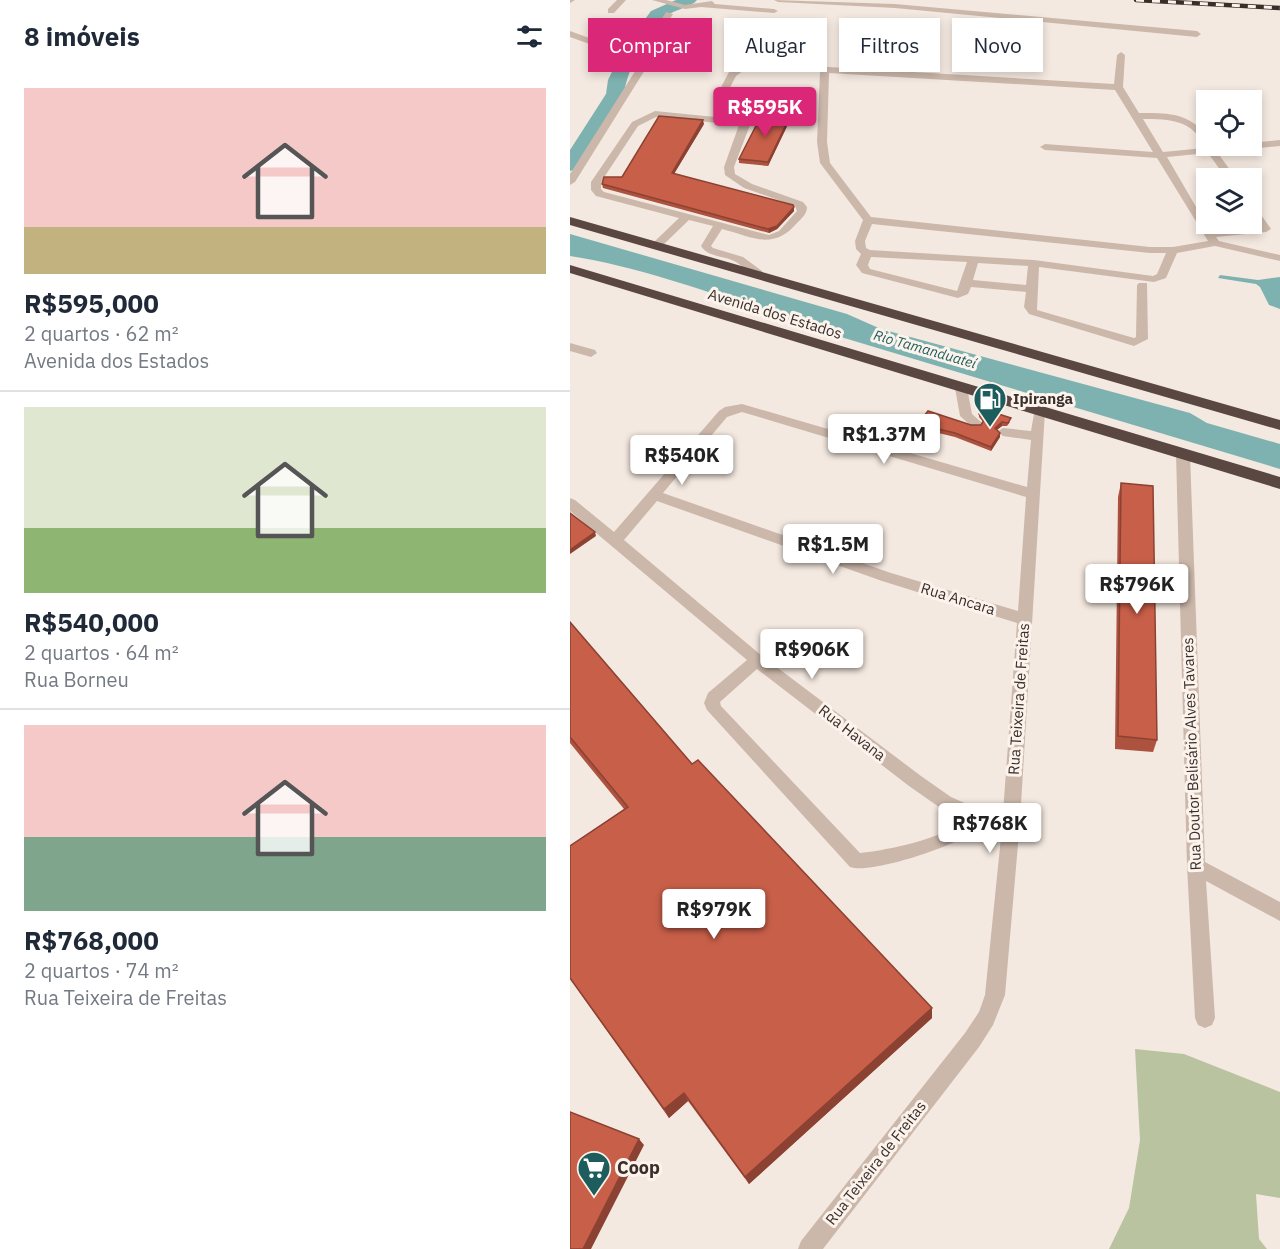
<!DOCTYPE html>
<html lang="pt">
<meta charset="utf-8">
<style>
body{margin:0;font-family:"IBM Plex Sans",sans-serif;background:#f6f6f7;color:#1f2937;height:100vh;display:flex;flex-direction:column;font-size:22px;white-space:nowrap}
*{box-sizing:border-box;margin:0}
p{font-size:20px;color:#747a83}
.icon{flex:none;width:33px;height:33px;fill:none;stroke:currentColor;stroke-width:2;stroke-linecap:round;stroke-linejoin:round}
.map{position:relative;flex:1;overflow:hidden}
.drawer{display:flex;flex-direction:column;background:#fff;width:570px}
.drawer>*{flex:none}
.banner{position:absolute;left:18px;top:18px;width:570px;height:54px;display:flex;gap:12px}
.tools{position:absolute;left:626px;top:90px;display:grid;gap:12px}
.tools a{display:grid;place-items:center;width:66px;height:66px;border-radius:0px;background:#fff;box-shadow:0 3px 9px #0003;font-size:30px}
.price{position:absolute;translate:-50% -51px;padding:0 14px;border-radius:6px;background:#fff;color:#222;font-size:20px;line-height:39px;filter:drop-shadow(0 2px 3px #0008)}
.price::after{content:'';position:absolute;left:50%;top:36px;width:18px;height:14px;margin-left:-9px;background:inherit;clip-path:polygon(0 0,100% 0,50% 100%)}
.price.selected{background:#db2777;color:#fff}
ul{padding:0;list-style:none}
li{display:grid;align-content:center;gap:12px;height:318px;padding:0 24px}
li+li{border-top:2px solid #e0e1e3}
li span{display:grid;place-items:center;height:186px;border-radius:0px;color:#555}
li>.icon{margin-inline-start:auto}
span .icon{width:108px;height:108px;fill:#fffc;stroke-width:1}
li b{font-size:26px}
h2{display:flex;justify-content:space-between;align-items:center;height:72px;padding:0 24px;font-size:26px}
.chip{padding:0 21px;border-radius:0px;background:#fff;box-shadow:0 3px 9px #0003;font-size:21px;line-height:54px}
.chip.selected{background:#db2777;color:#fff}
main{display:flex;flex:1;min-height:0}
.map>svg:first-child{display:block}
</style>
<main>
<section class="drawer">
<h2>8 imóveis<svg class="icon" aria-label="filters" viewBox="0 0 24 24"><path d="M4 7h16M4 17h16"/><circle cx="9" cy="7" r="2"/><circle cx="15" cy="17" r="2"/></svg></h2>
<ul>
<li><span style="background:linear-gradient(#f6c9c9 75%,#c2b280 0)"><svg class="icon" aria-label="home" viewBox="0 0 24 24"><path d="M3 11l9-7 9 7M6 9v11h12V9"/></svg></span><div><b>R$595,000</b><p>2 quartos · 62 m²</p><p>Avenida dos Estados</p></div></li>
<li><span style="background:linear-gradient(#dfe7d0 65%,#8fb573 0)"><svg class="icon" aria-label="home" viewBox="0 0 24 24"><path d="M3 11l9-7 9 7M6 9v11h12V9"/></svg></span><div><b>R$540,000</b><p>2 quartos · 64 m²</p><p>Rua Borneu</p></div></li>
<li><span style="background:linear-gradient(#f6c9c9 60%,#7fa58c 0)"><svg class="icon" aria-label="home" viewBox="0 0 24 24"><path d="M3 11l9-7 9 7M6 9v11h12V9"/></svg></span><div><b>R$768,000</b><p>2 quartos · 74 m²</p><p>Rua Teixeira de Freitas</p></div></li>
</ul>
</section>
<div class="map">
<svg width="710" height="1249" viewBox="0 0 710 1249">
<rect width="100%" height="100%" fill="#f4e9e0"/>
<path fill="#bac39f" d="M565,1049L614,1054L710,1092V1198L686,1194L689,1239L697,1249H539L559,1208L570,1140Z"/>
<path fill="#7eb2b0" d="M0,234L277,314L311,329L620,413L637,423L710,444V469L211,319L202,314C139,292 66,266 0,256Z
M650,275L688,280L710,277V309L699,305L690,287L686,284L648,278Z"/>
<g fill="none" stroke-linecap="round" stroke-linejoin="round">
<path fill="#7eb2b0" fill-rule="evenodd" d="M106,0H127L124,3C115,8 103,11 94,17C77,28 56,74 54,94L7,169L0,171V150L36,94L38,80L52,51L81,11Z"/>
<path fill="#ccb8ab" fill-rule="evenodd" d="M0,0H5L0,3Z
M47,0H56L44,13H38V9Z
M82,0H96L115,5L142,1L145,4L204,9L208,11L204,13L131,7L115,9Z
M204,0L325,4L627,31L631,34L627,37L325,8L208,2Z
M96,12L103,14L75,61L78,65L5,182L0,185V174L69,65L64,60L0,37V31L69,56Z
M551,52L555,55L553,87L569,113C596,113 618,112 636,135V146H681V143L710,140V146L647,152L666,178H656L638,153L597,157L636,224L643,230L689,226L681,215V205L685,206L701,229L696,232L646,237L649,241L710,255V261L645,246L607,253L596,278L584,282L469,267L467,310L564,338L566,337L567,285L569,283H577L578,339L564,346L459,314L454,307L456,292L401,287L398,294L388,298L292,273L286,265L291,254L286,249L285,241L293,220L250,163L247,142L250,72L177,68L166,76L154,99L146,97L159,72L176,62L544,84L547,55ZM259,73L545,90L583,152L475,144L470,147L475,150L587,158L638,241L603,247H580L301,217L260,163L257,142ZM573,119C599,119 625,120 634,148L593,152ZM302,224L580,253H596L587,274L583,276L464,260L300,250L296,248L295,241ZM301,257L397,262L387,291L300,269L298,265ZM408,263L458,266L456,285L403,280Z
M85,111L175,120L180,125L164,167L165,174L182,184L233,202L237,207C237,214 232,218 227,223C203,251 183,237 152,229L141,246L143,248L173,257L192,271V275C181,277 175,267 166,262C154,255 139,258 131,246L143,226L119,220L92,246H84V242L109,218L26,196L21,190V182L62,122ZM86,117L169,125L154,167L155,175L174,188L225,206L227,211L209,231L199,235L34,192L31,189V182L68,126Z
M0,343L25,350L27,353L21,357L0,351Z
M391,384L397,388L402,414L412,423L411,426H401L390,416L385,388Z
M172,404L457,487L461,440L433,436L427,432L433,428L461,431L465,408L469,407L475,411L450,821L435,995L423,1025L409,1047L253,1249H228L231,1241L395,1033L409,1012L415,995L432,827L416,823C400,842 302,875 280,867L137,710L134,703L138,693L177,660L0,511V498L5,500L44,532L149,411L155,407ZM172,412L456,497L448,611L321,573L93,493L157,417ZM87,501L312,581L447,623L433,812L399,805L381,797L351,776L192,656L54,540ZM187,669L339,786L369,807L397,820C373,838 320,850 290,853L151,706L150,702Z
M613,450L620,454L635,862L710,902V921L636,881L645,1018L642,1025L635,1028L628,1025L625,1018L617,866L606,454Z"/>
<path fill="#5b4741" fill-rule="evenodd" d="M0,217L710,420V430L0,225Z
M0,265L710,477V489L0,273Z"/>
<g stroke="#3a2e2a" stroke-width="4.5">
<path id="rail" d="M566,0L710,8"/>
</g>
<use href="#rail" stroke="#fbf3ec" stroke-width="3" stroke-dasharray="8" stroke-linecap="butt"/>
</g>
<path fill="#ac523f" d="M220,120L198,166L169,163V159Z
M134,124L104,174L224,211L207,229L199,233L33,188L32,184L52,177Z
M409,414L440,422L437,426H432L427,430L430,433V437L421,451L385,437L348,428V424L411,425L413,422L409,417Z
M551,483L587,740L583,752L545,749L548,497Z
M0,622L122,764L362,1008V1018L179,1184L118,1101L99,1118L0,979V846L54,809L0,743Z"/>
<path fill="#8c4233" d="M220,116V120L198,166V162Z
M133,120L134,124L102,177V173Z
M224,207V211L207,229L199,233L198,229Z
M432,422V426L425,431V428Z
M430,433V437L421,451V447Z
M25,532L26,536L0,554V550Z
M362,1008V1018L179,1184L175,1177Z
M114,1093L118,1101L99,1118L94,1109Z
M69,1139L74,1145L21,1249H13Z"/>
<path fill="#c85f49" stroke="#8c4233" stroke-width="1.5" d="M192,114L220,116L198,162L169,159Z
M89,116L133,120L102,173L223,205L224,207L207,226L198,229L32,184L34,177H52Z
M413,409L441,418L438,423L432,422L425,428L430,433L421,447L385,433L348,424L358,411L401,425H411L414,420L409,414Z
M551,483L583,486L587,740L548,736Z
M0,513L25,532L0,550Z
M0,622L122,764L128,760L362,1008L175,1177L114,1093L94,1109L0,978V846L58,807L0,737Z
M0,1112L69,1139L13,1249H0Z"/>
<defs>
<g id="fuel-pin" transform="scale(1.725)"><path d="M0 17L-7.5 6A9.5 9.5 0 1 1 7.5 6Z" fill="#1e5d5d" stroke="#fbf3ec"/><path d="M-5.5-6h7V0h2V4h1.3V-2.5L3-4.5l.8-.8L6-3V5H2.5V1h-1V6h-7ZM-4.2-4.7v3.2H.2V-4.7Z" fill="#fff"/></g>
<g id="supermarket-pin" transform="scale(1.725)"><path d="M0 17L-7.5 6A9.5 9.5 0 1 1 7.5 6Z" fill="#1e5d5d" stroke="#fbf3ec"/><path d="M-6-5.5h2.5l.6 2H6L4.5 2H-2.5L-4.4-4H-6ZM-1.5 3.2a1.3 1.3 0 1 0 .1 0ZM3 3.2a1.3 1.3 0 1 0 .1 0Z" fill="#fff"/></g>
</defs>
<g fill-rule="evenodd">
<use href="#fuel-pin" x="420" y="399"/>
<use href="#supermarket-pin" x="24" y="1168"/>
</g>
<g text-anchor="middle" stroke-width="6" stroke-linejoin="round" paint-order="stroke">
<g font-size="14" font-style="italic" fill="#1e5d5d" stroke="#fbf3ec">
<text transform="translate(355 349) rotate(16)" y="5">Rio Tamanduateí</text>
</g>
<g font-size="15" fill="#3a2e2a" stroke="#fbf3ec">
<text transform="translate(205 314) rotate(17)" y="5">Avenida dos Estados</text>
<text transform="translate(388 599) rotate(17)" y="5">Rua Ancara</text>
<text transform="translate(449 699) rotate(-86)" y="5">Rua Teixeira de Freitas</text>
<text transform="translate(282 733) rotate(38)" y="5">Rua Havana</text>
<text transform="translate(622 754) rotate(-92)" y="5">Rua Doutor Belisário Alves Tavares</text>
<text transform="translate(306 1163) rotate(-52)" y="5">Rua Teixeira de Freitas</text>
</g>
<g font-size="15" font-weight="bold" fill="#3a2e2a" stroke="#fbf3ec" text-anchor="start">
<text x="443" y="404">Ipiranga</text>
</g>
<g font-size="18" font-weight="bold" fill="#3a2e2a" stroke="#fbf3ec" text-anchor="start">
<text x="47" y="1174">Coop</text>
</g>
</g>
</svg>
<div class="tools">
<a><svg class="icon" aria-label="locate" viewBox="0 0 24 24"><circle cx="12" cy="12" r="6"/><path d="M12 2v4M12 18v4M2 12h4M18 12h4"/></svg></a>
<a><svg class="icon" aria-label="layers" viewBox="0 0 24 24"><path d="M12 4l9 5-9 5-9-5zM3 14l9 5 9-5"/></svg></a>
</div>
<b class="price selected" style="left:195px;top:138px">R$595K</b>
<b class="price" style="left:314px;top:465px">R$1.37M</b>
<b class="price" style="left:112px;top:486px">R$540K</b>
<b class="price" style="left:263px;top:575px">R$1.5M</b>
<b class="price" style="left:567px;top:615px">R$796K</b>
<b class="price" style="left:242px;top:680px">R$906K</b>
<b class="price" style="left:420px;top:854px">R$768K</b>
<b class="price" style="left:144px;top:940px">R$979K</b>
<div class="banner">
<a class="chip selected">Comprar</a>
<a class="chip">Alugar</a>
<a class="chip">Filtros</a>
<a class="chip">Novo</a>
</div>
</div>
</main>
